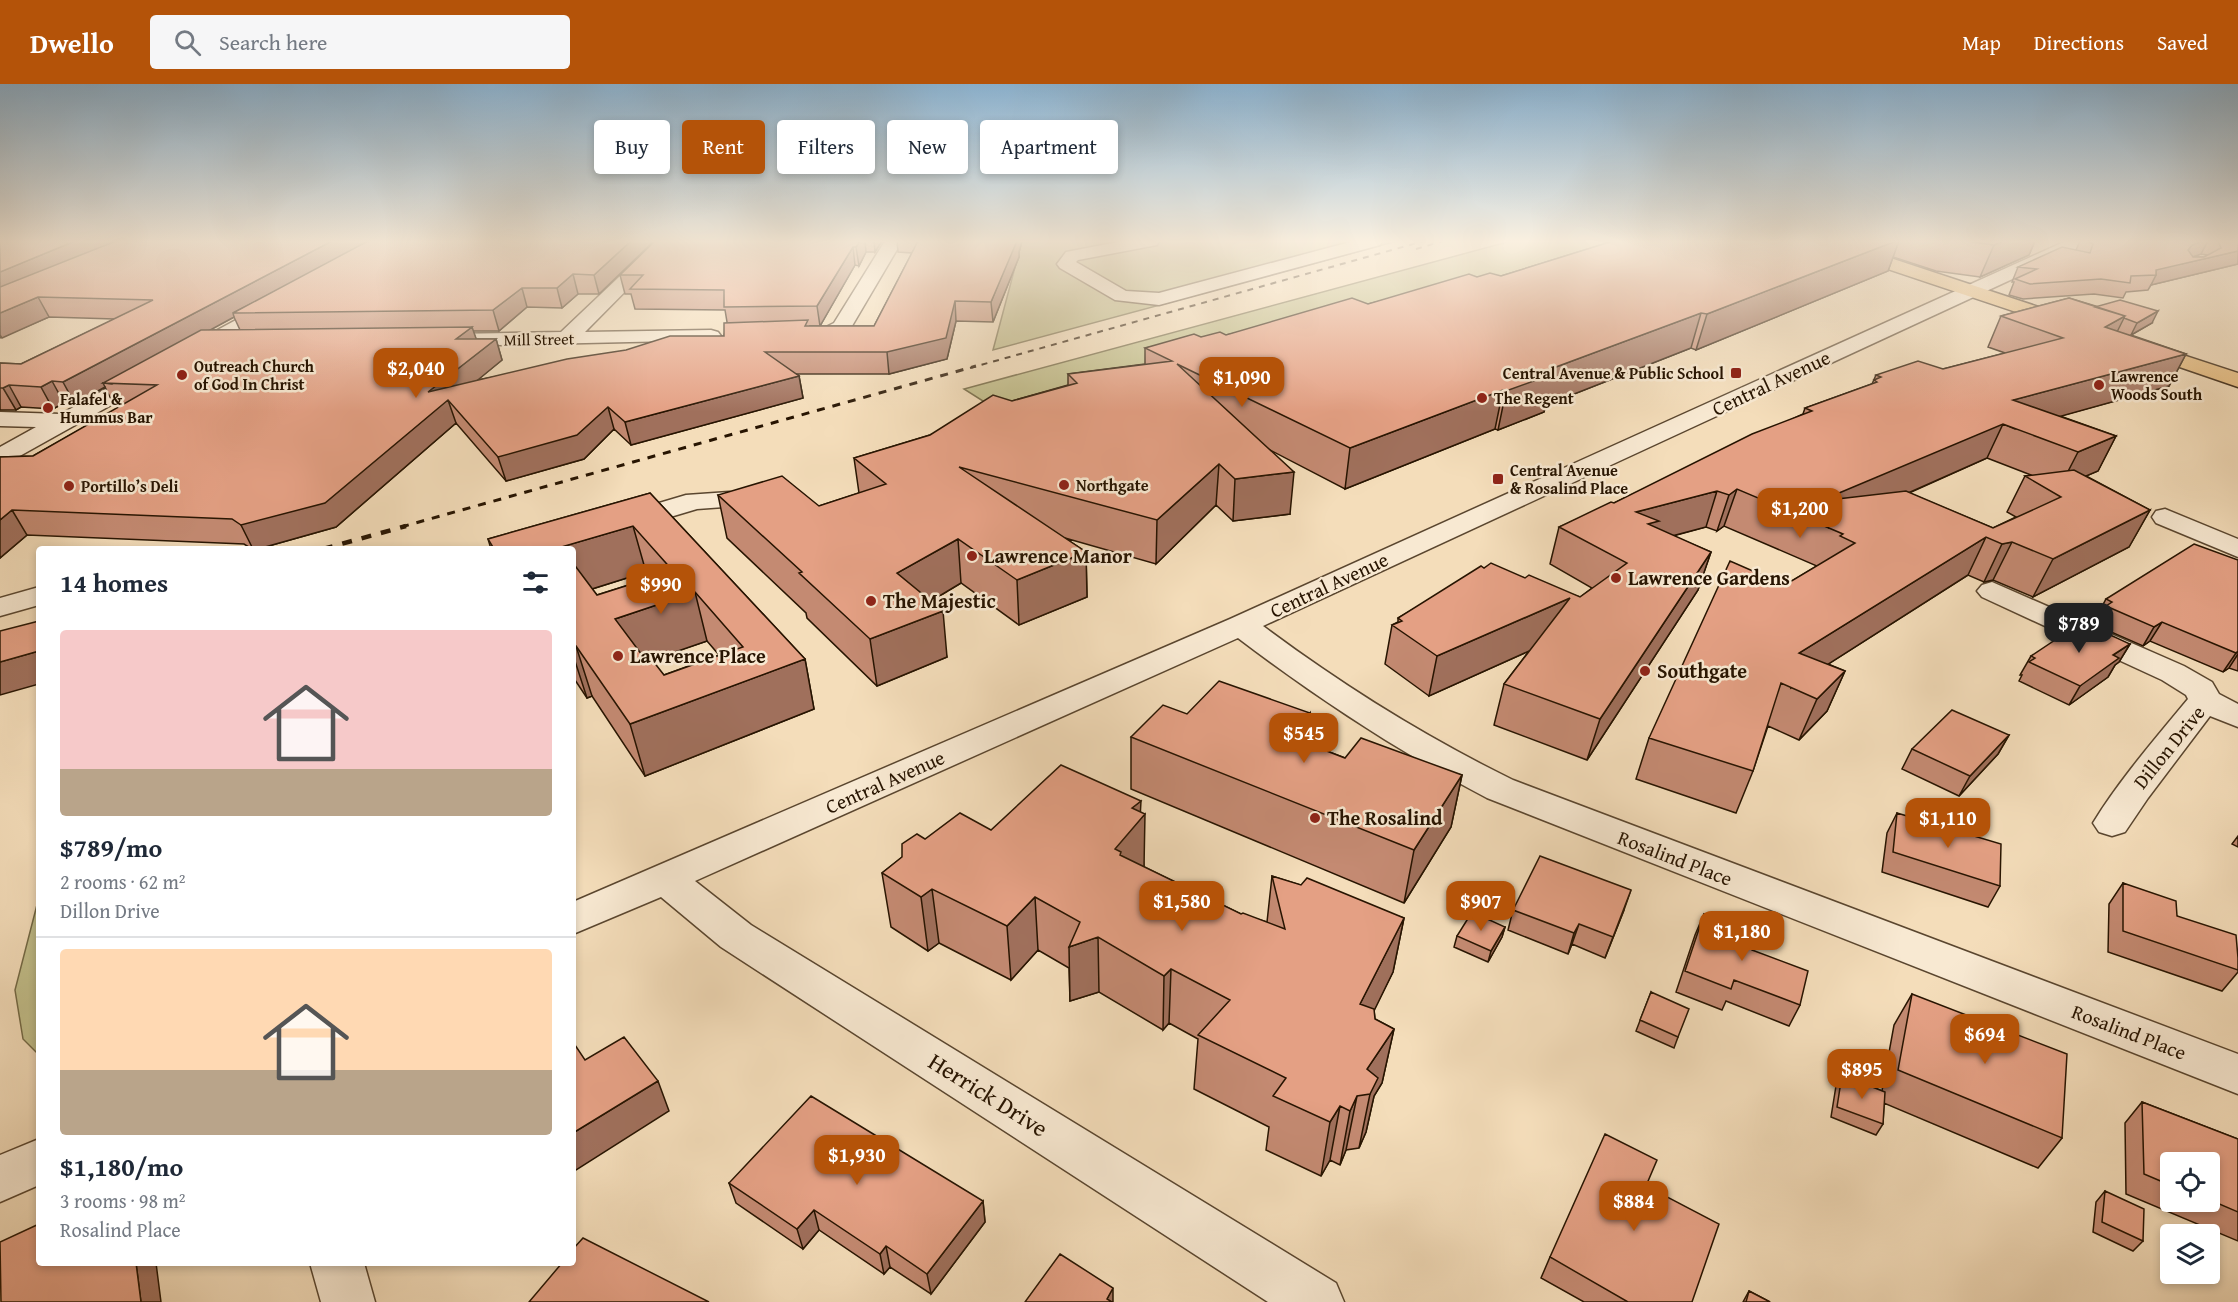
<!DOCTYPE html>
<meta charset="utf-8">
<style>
body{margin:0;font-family:"Gentium Book Plus",serif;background:#f6f6f7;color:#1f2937;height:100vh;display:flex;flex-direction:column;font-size:22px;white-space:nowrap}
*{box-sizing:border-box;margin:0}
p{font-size:20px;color:#747a83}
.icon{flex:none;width:33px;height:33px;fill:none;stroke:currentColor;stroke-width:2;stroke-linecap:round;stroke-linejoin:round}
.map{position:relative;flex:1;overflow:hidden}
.panel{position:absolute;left:36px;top:462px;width:540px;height:720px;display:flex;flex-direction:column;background:#fff;border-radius:6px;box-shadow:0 3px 9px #0003}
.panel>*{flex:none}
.top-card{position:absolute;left:594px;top:36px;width:570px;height:54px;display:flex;gap:12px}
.tools{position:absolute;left:2160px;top:1068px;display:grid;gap:12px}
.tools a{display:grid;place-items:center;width:60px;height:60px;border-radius:6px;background:#fff;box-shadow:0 3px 9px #0003;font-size:30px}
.price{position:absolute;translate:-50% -51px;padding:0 14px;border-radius:12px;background:#b45309;color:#fff;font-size:20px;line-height:39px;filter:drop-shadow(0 2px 3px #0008)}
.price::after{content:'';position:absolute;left:50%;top:36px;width:18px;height:14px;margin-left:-9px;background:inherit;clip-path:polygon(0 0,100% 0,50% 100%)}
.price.active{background:#222;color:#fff}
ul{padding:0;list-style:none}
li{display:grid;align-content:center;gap:12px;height:318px;padding:0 24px}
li+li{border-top:2px solid #e0e1e3}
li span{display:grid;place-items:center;height:186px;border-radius:6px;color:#555}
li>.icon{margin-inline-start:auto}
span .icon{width:108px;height:108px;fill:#fffc;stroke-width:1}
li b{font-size:26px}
h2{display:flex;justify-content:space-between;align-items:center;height:72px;padding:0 24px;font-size:26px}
.chip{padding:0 21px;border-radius:6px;background:#fff;box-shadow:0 3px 9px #0003;font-size:21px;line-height:54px}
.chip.active{background:#b45309;color:#fff}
header{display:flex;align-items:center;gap:36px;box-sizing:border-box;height:84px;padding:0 30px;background:#b45309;color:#fff}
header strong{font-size:28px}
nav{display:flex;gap:33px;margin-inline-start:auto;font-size:21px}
.search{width:420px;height:54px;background:#f6f6f7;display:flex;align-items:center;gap:15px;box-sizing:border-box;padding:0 21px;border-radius:6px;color:#747a83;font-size:22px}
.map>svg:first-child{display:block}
</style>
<header>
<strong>Dwello</strong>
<div class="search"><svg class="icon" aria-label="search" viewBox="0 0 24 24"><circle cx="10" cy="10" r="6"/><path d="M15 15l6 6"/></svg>Search here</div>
<nav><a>Map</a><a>Directions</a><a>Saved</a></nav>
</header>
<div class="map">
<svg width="2238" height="1218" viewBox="0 0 2238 1218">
<rect width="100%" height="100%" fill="#f4ddba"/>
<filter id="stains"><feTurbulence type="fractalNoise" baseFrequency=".00333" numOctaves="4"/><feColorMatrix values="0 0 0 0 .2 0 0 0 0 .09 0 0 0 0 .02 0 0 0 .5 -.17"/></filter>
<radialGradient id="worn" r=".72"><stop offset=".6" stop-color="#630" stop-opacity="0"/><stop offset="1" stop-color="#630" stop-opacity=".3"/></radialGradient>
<path fill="#c2bf8b" stroke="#746a46" stroke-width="1.5" d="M1022,157H1397L993,266Z
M1511,157H1667L997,326L964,305Z
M39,813V971L23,955L15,906Z"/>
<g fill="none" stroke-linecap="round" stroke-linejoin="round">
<g stroke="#5a462f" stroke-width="3">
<path id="minor" d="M657,157H675L585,248L711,246L718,248L721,252L718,256L451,262L444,260L441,256L444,252L451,250L561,248Z
M885,157H902L849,247L822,256L792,255L789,251L792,247L826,243L834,239Z
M1123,157H1159L1157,161L1078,176L1076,178L1126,207L1159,209L1354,157H1382L1380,161L1159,221L1115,216L1060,184L1057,180L1066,168Z
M2066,157H2088L2086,161L1263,542C1342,601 1425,653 1513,696L2238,970V1010L1487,714C1399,668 1317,614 1238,554L695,797L751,841L1336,1199L1344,1218H1268L721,863L661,813L573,850V818L1230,535Z
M277,214L284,216L287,220L284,224L198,272L191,274L184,272L181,268L184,264Z
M148,284L156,286L159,291L156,296L9,378L0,380V363L36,343L0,342V328L61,330L140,286Z
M729,408L738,410L742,416L738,422L697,425L563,465H520L524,459L686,411Z
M2165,425L2238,455V473L2156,439L2152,433L2156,427Z
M1992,498L2184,582L2212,598L2219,610L2238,620V643L2210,632L2148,714L2125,748L2112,752L2099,748L2093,739C2120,695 2155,655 2188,615L2186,611L2162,596L1982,513L1977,507L1982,501Z
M39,503V521L0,532V514Z
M39,1055V1101L0,1118V1071Z
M310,1179H364L375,1218H321Z"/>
</g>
<g stroke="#271401" stroke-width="3">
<path id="major" d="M1814,157H1839L2075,235L2078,239L2075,243H2061L1816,161Z
M2140,257L2238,289V303L2133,267L2130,263L2133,259Z"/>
</g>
<use href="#minor" fill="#f8e9d2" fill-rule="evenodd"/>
<use href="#major" fill="#eabe7d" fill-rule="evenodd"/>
<path stroke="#271401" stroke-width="2" stroke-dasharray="6 6" stroke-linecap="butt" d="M1416,165L1443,157
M970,284L1424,157"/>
<path stroke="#271401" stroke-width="3" stroke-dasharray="8 8" stroke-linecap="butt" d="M401,443L976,282"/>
<path stroke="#271401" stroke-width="4.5" stroke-dasharray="10 10" stroke-linecap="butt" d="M323,465L406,442"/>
</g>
<path fill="#c48a72" stroke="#271401" stroke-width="1.5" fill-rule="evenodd" d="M0,157H654L599,210H578L562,224L527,223L499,247H473L476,255H496L502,276L477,296L724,252L727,238L725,226L635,225L631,210H625L620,191L655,157H882L875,168H866L859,182L855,181L820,242H809H874L912,169L898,168L897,157H1022L1019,168V173L993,238L956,237L947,275L889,290H796L799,292L803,314L631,361L614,345L584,375L506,397L456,339L336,443L258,465H252L244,460L27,451L0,474V373L33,372L122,322L114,321L105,303L75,320L64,319L53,325L21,323L16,326H0V279L21,280L115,235L49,233L0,254ZM234,233L240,246H209Z
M1613,157H2035L2029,171L1980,193L1936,187L1893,173L1888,187L1696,266L1691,264L1546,321L1544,328L1498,346L1495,345L1345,405L1270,366L1290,430L1233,437L1216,421L1156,480L1065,454L1086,468L1087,513L1019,541L961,499L931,517L947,573L877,602L807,534L806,529L727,454L718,411L819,422L859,409L854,374L930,351L1012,317L1068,301V290L1145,280V264L1201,253L1226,251L1368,220L1477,193L1501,192Z
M2080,157H2238V180L2151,201L2148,206L2126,208L2123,214L2094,210L2023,215L2009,211L2014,198H2012L2018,183L2076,166ZM2201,170L2207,171L2204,173H2192Z
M2069,214L2152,239L2131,251L2186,270L2169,302L2060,332L2116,352L2098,387L2086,392L2150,426L2129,463L2033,513L1993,496L1984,498L1968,491L1828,580L1845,587L1827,627L1799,656L1768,642L1753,687L1736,729L1636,695L1649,654L1785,501L1817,482L1724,442L1717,447L1706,443L1673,452L1711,468L1698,506L1587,676L1494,641L1504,600L1529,567L1429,612L1385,580L1392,541L1398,538V534L1484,484L1525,494L1580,513L1592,504L1550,480L1559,443L1614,419L1803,330L1805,324L1872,300L1876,291L1943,285L2005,269L1988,263L2001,232ZM1987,374L2031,391L2025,392L2007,428L2016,433L1993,444L1909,409Z
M650,409L805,575L814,625L645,692L592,612L587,614L573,593V465H491L488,455ZM646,488L651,494L597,511L592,505ZM707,557L719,571L664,591L647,577Z
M2238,476V587L2229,584L2223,588L2150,557L2143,562L2095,541L2098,535L2096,534L2106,515Z
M2130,560L2119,578L2115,581L2108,593L2069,621L2019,597L2022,591H2020L2031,572Z
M1310,629L1306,659L1345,674L1462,691L1451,743L1404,819L1131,705V653L1187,630Z
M2009,651L1998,670L1959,712L1902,685L1912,665Z
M1140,728L1144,783L1241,830L1267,838L1272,792L1404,834L1393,888L1374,926L1375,935L1394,945L1382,999L1374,1012L1366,1048L1359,1064L1346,1066L1340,1081L1330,1076L1321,1092L1266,1066L1269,1043L1194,1005L1198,955L1169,939L1163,946L1099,908L1070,917L1069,884L1038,866L1011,896L939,859L928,867L891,843L882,789L925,755Z
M1897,729L2000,802L1988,823L1882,788L1887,749Z
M2238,752V763L2232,760Z
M2123,799L2177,832L2238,874V888L2222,907L2108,868L2109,820Z
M1513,826H1624L1605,874L1572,860L1568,870L1508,846Z
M1704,830L1752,866L1800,921L1789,942L1726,917L1722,926L1676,908L1695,851Z
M1505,843L1502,853L1488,878L1454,863L1457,852Z
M1651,908L1678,953L1674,964L1636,947Z
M1912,910L2062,1054L2038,1084L1884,1019L1883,1040L1876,1051L1831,1033L1836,1002L1842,991L1882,1007L1894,941Z
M2142,1018L2238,1055V1157L2126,1110L2125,1039ZM2170,1078H2210V1118H2170Z
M729,1099L983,1117L985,1138L931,1210L890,1183L884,1190L819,1146L803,1165L736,1119Z
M2105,1107L2143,1157L2133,1167L2093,1148L2096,1118Z
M1550,1173L1692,1218H1584L1541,1194Z
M1749,1207L1770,1218H1743Z"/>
<path fill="#a0705c" stroke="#271401" stroke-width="1.5" d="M75,157H126L0,212V188Z
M332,157H373L233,229L234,233L112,300L103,299L105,303L75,320L63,298Z
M631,157H654L599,210L594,191Z
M860,157H865L866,168L859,182L856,163Z
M874,157H882L875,168Z
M1016,157H1022L1019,168V173L993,238L991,218Z
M1896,157H1899L1888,187L1696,266L1707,230Z
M2003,157H2035L2029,171L1980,193L1994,161Z
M2203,157H2208L2201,170L2184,176L2181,180L2238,167V180L2151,201L2156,191V186L2188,166L2192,161Z
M853,163L855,181L820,242L817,222Z
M573,190L578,210L562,224L557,204Z
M522,204L527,223L499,247L493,226Z
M38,213L49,233L2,254L0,251V229Z
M955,217L956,237L947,275L889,290L887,268Z
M2158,227L2152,239L2131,251L2137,239Z
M1701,229L1691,264L1546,321L1544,328L1498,346L1506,307L1545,287Z
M2125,232L2110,262L2105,243Z
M472,243L479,263L456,255Z
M496,255L502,276L450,319L448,316L456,339L336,443L258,465H253L241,441L428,308Z
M2186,270L2169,302L2015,345L2003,340L1987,374L1829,444L1820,417L2013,316Z
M799,292L803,314L631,361L625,338Z
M52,297L64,319L53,325L41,303Z
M9,301L21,323L16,326L3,304Z
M1503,306L1495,345L1345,405L1350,364Z
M608,323L614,345L584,375L506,397L498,373Z
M2116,352L2098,387L2060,403L2078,368Z
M1219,380L1216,421L1156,480L1157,436Z
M1294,388L1290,430L1233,437L1235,395Z
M1737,405L1724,442L1717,447L1729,411Z
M1717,407L1706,443L1653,457L1636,428Z
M12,426L27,451L0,474V436Z
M2150,426L2129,463L2033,513L2053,475Z
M633,442L646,488L576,510L573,500V465H562L561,463Z
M1986,453L1968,491L1791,604L1799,569Z
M958,455L961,499L903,534L897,489Z
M2012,458L1993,496L1984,498L2002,460Z
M1086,468L1087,513L1019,541L1017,496Z
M1711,468L1698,506L1587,676L1600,635Z
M695,508L707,557L629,584L615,535Z
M1570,514L1560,553L1429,612L1437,572Z
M943,527L947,573L877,602L870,555Z
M2162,538L2150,557L2143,562L2154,543Z
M2130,560L2119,578L2115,581L2108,593L2069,621L2080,602L2113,571Z
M576,562L592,612L587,614L573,571V563Z
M39,567V600L0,611V578Z
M2238,567V570L2229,584L2223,588L2236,569Z
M805,575L814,625L645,692L630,640Z
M1845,587L1827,627L1799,656L1817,615Z
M1310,629L1304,680L1290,653Z
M2009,651L1998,670L1959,712L1970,692Z
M1462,691L1451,743L1404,819L1414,766Z
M1141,717L1140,735L1145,730L1144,783L1121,810L1115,765L1132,724Z
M932,805L939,859L928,867L921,813Z
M1631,806L1624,826L1605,874L1613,853Z
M1035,813L1038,866L1011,896L1007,842Z
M1404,834L1393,888L1351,974L1360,920Z
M1579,840L1572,860L1568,870L1574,849Z
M1505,843L1502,853L1488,878L1491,867Z
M1098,853L1099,908L1070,917L1069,863Z
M1171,885L1169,939L1163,946L1164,892Z
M1394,945L1382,999L1374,1012L1366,1048L1359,1064L1370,1010L1367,985Z
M658,997L669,1027L573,1088V1049Z
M1357,1012L1346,1066L1340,1081L1350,1027Z
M1340,1022L1330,1076L1321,1092L1330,1038Z
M983,1117L985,1138L931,1210L927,1190Z
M814,1126L819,1146L803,1165L797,1145Z
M886,1162L890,1183L884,1190L880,1170Z
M136,1179H156L161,1218H141Z
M1113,1204V1218H1107V1215Z"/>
<path fill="#e4a084" stroke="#271401" stroke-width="1.5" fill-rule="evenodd" d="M0,157H75L0,188Z
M116,157H332L63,298L52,297L41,303L9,301L3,304H0V279L21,280L153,216L38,213L0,229V203Z
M368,157H631L594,191L573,190L557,204H522L493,226L233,229Z
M655,157H860L856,163H853L817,222L724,223V206L630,205L643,191H620Z
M918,157H1017L991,218L955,217L946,254L887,268H765L799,292L625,338L608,323L577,351L498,373L448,316L325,419L241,441L232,435L12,426L0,436V373L33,372L157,301L103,299L201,246L472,243L456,255H496L428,308L567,275L626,266L670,252H724V239L808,236L805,242H874Z
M1613,157H1896L1707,230L1701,229L1545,287L1553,290L1506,307L1503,306L1350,364L1177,280L1294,388L1235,395L1219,380L1157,436L959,383L1086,468L1017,496L958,455L897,489L943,527L870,555L799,489L802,488L718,411L782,392L819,422L886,400L854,374L930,351L993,311L1012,317L1077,299L1068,290L1172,277L1145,264L1194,250L1201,253L1220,248L1226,251L1352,214L1368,220L1469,190L1477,193L1490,189L1501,192Z
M1964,157H2003L1994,161Z
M2087,157H2203L2192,161L2188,166L2193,173H2204L2221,164L2218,157H2238V167L2156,186V191L2131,192L2130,199L2101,195L2030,200L2015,195L2037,185L2018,183L2062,163L2090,169L2093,160Z
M2069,214L2125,232L2105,243L2186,270L2013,316L2116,352L2078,368L2003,340L1820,417L1906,407L1993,444L2061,413L2025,392L2074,386L2150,426L2053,475L2012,458L2002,460L1986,453L1799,569L1845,587L1817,615L1781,599L1753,687L1649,654L1730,477L1785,501L1855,459L1840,452L1843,450L1737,405L1729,411L1717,407L1636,428L1659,437L1648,440L1711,468L1600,635L1504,600L1570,514L1437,572L1392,541L1402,537L1398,534L1481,482L1484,484L1491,479L1525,494L1529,491L1580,513L1627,479L1559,443L1611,418L1614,419L1752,350L1812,327L1805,324L1877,298L1874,296L1881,293L1876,291L1918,277L1943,285L2063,254L2001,232Z
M2120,216L2158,227L2137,239L2124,234L2125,232L2095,223Z
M650,409L805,575L630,640L576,562L573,563V479L597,511L673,487L633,442L561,463L563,465H494L488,455ZM695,508L743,563L664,591L653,577L648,579L615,535Z
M2194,460L2238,476V567L2236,569L2162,538L2154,543L2106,522L2112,518L2106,515Z
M39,537V567L0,578V547Z
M2082,538L2130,560L2113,571L2119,574L2080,602L2029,578L2035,574L2031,572Z
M1219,597L1310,629L1290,653L1345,674L1361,654L1462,691L1414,766L1131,653L1163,621L1187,630Z
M1952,626L2009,651L1970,692L1912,665Z
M1061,681L1141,717L1132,724L1145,730L1115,765L1121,768L1120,771L1241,830L1243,829L1285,845L1272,792L1301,801L1307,794L1404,834L1360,920L1374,925L1375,935L1394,945L1367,985L1378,994L1370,1010L1357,1012L1350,1027L1340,1022L1330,1038L1273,1012L1286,994L1198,951L1230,916L1171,885L1164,892L1098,853L1069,863L1080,838L1035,813L1007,842L932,805L921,813L882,789L902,773V760L917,750L925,755L960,729L991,746Z
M1897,729L2001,760L2000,802L1893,768Z
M1540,772L1631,806L1613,853L1579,840L1574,849L1513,826Z
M2123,799L2176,817L2177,832L2236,851L2238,874V886L2123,847Z
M1472,828L1505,843L1491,867L1457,852Z
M1704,830L1756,849L1752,866L1808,887L1800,921L1734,896L1731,905L1685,887Z
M1651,908L1689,925L1678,953L1640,936Z
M1912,910L2067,970L2062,1054L1898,986Z
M624,953L658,997L573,1049V958L585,976Z
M1842,991L1885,1008L1883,1040L1837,1023Z
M811,1012L983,1117L927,1190L886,1162L880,1170L814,1126L797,1145L729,1099Z
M2142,1018L2238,1055V1128L2210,1116V1078H2170V1101L2144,1090Z
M1605,1050L1657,1076L1646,1102L1719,1140L1692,1218H1628L1550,1173Z
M2105,1107L2144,1125L2143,1157L2102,1138Z
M39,1140V1179H136L141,1218H1L0,1158Z
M583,1154L709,1218H529L562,1179H573V1165Z
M1060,1170L1113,1204L1107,1215L1112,1218H1025Z
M1749,1207L1770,1218H1746Z"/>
<linearGradient id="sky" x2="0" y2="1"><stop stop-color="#8cb6d6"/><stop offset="0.48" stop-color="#faf0e0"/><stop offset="1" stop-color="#faf0e0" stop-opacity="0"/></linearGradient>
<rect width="2238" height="328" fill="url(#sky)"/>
<g fill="#8f2418" stroke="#f8e9d2" stroke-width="2">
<rect x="1730" y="283" width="12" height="12" rx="3"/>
<circle cx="182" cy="291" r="6"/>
<circle cx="2099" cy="301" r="6"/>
<circle cx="1482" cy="314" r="6"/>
<circle cx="48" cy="324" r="6"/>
<rect x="1492" y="389" width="12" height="12" rx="3"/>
<circle cx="1064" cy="401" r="6"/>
<circle cx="69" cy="402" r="6"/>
<circle cx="972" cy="472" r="6"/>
<circle cx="1616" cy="494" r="6"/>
<circle cx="871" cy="517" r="6"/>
<circle cx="618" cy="572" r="6"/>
<circle cx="1645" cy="587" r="6"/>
<circle cx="1315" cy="734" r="6"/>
</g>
<g text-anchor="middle" stroke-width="5" stroke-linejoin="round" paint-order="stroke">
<g font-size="16" fill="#271401" stroke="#f8e9d2">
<text transform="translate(539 255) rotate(-1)" y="6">Mill Street</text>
</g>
<g font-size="16" font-weight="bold" fill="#271401" stroke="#f8e9d2" text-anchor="start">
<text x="194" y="288">Outreach Church<tspan x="194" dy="18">of God In Christ</tspan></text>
<text x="1724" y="295" text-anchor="end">Central Avenue &amp; Public School</text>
<text x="2111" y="298">Lawrence<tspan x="2111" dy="18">Woods South</tspan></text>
<text x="1494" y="320">The Regent</text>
<text x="60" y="321">Falafel &amp;<tspan x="60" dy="18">Hummus Bar</tspan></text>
<text x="1510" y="392">Central Avenue<tspan x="1510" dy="18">&amp; Rosalind Place</tspan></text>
<text x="1076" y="407">Northgate</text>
<text x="81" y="408">Portillo’s Deli</text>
</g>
<g font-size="20" fill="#271401" stroke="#f8e9d2">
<text transform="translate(1771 299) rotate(-25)" y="7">Central Avenue</text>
<text transform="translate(1329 501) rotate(-25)" y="7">Central Avenue</text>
<text transform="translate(2169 663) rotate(-51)" y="7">Dillon Drive</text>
<text transform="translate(885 698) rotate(-24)" y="7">Central Avenue</text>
<text transform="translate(1675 774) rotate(21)" y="7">Rosalind Place</text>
<text transform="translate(2129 948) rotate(21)" y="7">Rosalind Place</text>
</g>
<g font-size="20" font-weight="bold" fill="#271401" stroke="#f8e9d2" text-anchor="start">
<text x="984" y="479">Lawrence Manor</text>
<text x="1628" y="501">Lawrence Gardens</text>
<text x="883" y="524">The Majestic</text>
<text x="630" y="579">Lawrence Place</text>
<text x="1657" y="594">Southgate</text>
<text x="1327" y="741">The Rosalind</text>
</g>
<g font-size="24" fill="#271401" stroke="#f8e9d2">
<text transform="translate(988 1011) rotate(32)" y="8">Herrick Drive</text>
</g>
</g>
<rect width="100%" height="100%" filter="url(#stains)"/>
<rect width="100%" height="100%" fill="url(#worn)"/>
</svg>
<div class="tools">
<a><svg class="icon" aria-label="locate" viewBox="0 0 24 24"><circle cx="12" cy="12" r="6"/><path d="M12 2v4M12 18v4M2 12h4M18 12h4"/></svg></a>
<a><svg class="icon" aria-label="layers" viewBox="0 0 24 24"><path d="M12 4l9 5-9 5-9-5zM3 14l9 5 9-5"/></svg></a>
</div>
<b class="price" style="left:416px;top:315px">$2,040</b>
<b class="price" style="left:1242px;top:324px">$1,090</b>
<b class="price" style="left:1800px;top:455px">$1,200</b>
<b class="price" style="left:661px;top:531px">$990</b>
<b class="price active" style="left:2079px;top:570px">$789</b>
<b class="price" style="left:1304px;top:680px">$545</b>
<b class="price" style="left:1948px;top:765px">$1,110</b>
<b class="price" style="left:1182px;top:848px">$1,580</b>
<b class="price" style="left:1481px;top:848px">$907</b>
<b class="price" style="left:1742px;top:878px">$1,180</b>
<b class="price" style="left:1985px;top:981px">$694</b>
<b class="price" style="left:1862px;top:1016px">$895</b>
<b class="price" style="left:857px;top:1102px">$1,930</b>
<b class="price" style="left:1634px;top:1148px">$884</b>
<div class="top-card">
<a class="chip">Buy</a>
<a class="chip active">Rent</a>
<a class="chip">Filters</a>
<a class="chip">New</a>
<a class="chip">Apartment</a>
</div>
<section class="panel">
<h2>14 homes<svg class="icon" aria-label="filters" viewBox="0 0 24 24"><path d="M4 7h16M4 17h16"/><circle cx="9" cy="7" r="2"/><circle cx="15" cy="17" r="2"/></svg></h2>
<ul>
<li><span style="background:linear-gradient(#f6c9c9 75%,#b9a48a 0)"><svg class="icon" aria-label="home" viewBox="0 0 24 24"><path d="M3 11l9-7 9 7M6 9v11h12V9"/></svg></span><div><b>$789/mo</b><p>2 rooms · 62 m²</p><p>Dillon Drive</p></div></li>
<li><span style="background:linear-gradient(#ffd9b3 65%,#b9a48a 0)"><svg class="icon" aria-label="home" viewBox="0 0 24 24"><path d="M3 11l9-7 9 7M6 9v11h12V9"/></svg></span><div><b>$1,180/mo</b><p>3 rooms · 98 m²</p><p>Rosalind Place</p></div></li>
</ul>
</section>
</div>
